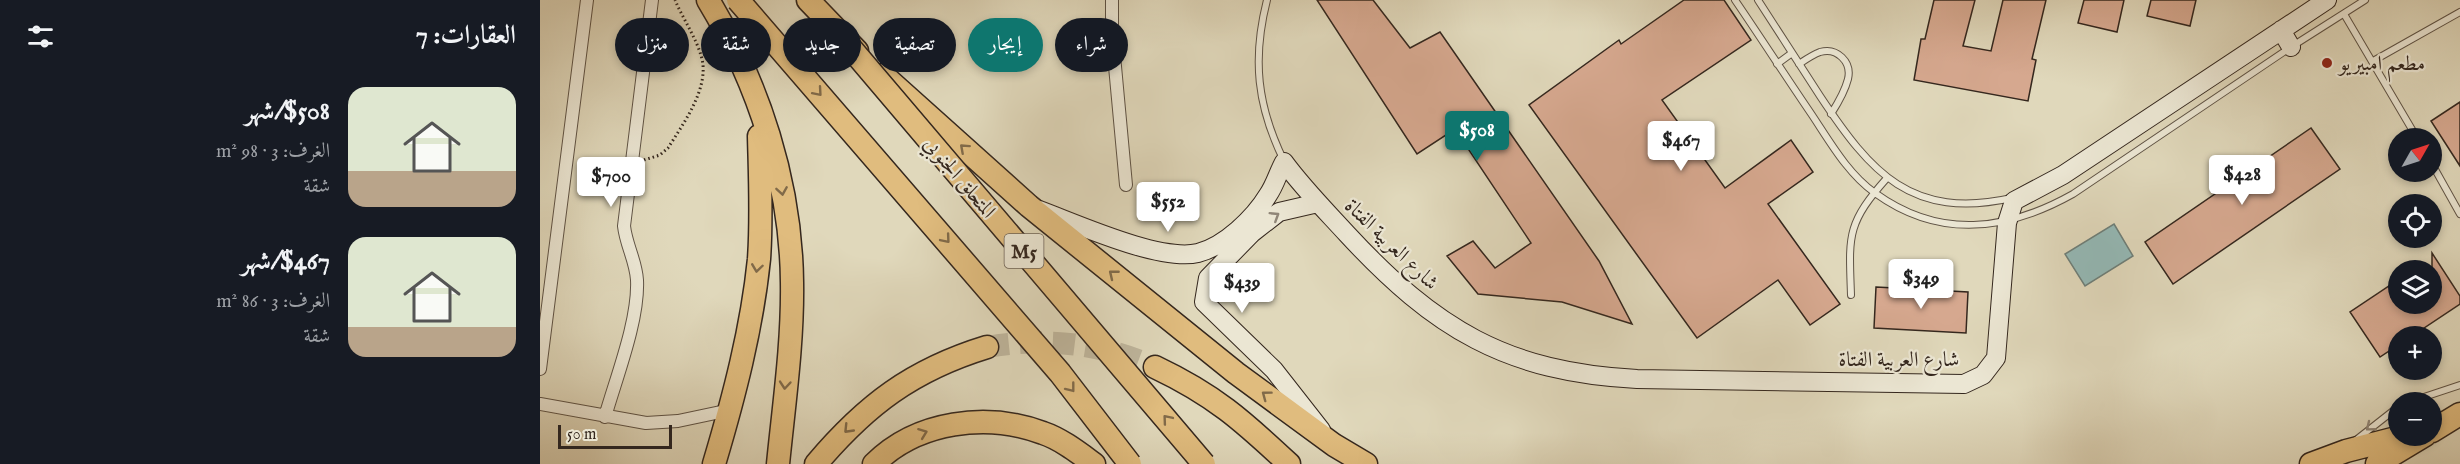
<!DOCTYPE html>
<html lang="ar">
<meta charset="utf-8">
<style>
body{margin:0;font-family:"IM FELL English",Amiri,serif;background:#20242c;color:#f1f3f6;direction:rtl;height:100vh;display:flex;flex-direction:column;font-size:22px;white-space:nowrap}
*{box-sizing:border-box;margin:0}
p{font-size:20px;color:#9ea1a6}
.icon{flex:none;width:33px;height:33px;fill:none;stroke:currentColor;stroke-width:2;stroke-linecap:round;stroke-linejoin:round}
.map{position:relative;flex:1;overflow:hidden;direction:ltr}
.details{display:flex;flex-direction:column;background:#171b24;width:540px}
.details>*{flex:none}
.hud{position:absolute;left:18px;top:18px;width:570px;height:54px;direction:rtl;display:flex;gap:12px}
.needle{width:39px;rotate:51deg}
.fabs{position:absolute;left:1848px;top:128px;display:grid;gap:12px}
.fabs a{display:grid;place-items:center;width:54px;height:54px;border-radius:50%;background:#171b24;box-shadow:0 3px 9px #0003;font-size:30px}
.scale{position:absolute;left:18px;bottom:15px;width:114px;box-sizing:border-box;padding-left:6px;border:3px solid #34271e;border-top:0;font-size:16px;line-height:21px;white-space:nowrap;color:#34271e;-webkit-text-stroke:4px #ebe6d3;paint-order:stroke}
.price{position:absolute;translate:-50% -51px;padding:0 14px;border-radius:6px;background:#fff;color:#222;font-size:20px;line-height:39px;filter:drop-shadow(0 2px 3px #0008)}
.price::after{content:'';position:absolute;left:50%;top:36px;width:18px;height:14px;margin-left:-9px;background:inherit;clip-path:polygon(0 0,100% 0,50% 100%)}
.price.on{background:#0f766e;color:#fff}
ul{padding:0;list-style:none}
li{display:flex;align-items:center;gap:18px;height:150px;padding:0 24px}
li span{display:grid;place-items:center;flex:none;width:168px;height:120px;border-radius:18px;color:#555}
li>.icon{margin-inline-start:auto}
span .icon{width:72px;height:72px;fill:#fffc;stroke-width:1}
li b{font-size:26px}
h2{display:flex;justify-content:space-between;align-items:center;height:72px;padding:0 24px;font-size:26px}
.pill{padding:0 21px;border-radius:27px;background:#171b24;box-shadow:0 3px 9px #0003;font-size:21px;line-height:54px}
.pill.on{background:#0f766e;color:#fff}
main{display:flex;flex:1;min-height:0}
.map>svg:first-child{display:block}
</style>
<main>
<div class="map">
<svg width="1920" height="464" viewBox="0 0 1920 464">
<rect width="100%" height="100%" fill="#e0d8bb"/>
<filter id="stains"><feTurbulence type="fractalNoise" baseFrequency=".00333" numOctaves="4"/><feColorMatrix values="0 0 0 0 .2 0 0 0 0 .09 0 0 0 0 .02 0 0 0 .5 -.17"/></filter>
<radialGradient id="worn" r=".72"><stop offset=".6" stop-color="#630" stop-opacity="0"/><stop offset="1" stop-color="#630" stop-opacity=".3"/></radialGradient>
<path fill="#94b9b6" stroke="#6e7f79" stroke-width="1.5" d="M1574,224L1593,256L1545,286L1525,254Z"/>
<path fill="#d6a88f" stroke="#34271e" stroke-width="1.5" d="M777,0H833L870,48L900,32L1059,261L1092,324L1022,302L938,294L907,256L933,241L955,268L991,243L915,129L877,154Z
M1144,0H1184L1211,40L1122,100L1185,188L1251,140L1273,172L1228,204L1300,304L1270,325L1238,280L1157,338L989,105L1079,40L1081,44Z
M1394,0H1435L1423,46L1451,51L1463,0H1506L1492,59L1496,60L1488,101L1374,80L1381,39H1385Z
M1544,0H1584L1577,32L1538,23Z
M1611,0H1656L1650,26L1607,16Z
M1920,102V166L1891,121Z
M1771,128L1800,169L1633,284L1605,242Z
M1892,253L1920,296V304L1872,336H1858V345L1840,357L1810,312L1858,280V303H1892Z
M1336,287L1428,292L1426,333L1334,328Z"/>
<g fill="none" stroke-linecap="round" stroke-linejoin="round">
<path stroke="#beb59c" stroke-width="22" stroke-dasharray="22 11" stroke-linecap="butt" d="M447,347C506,337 560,343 615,367"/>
<g stroke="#5f5345" stroke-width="8">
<path id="lane" d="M727,0C712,59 717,106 744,161
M1195,0C1221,38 1246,77 1272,115C1290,142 1308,174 1335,193C1400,240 1467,231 1533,194L1751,47L1825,0
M1218,0C1239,32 1259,64 1280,96C1331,173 1371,220 1472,198
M1804,14L1877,138
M1833,61L1920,12
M1237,64L1252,53
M1259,64C1265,60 1272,55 1280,52C1297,47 1312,62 1308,79C1305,91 1298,103 1291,114
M1892,164L1920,214
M1311,295C1309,236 1306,224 1347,178
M1869,402L1920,385
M1816,440L1858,407"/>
</g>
<g stroke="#5f5345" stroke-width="14">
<path id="street" d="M572,0V34L586,185
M0,369L47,0
M0,404L106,423L138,421L190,410
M65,417C76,378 99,320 97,280C96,261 86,245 84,226L112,0"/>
</g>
<g stroke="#34271e" stroke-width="20">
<path id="secondary" d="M1741,30L1751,47
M778,203L739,212L712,233L668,278L664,302L734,370L781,430
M499,210C537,224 620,262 658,253C685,246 714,218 728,195C735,185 738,173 744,162C763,188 786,211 807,234C895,329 966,372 1097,379L1424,384L1443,375L1456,358L1467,223L1474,201L1523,175L1787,0"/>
</g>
<g stroke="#34271e" stroke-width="25">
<path id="highway" d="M168,0C219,84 251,183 252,282C253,342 244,404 238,464
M268,0L317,51
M343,75L489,206L696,373L794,445L826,464
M615,367C674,395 702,420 749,464
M1892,431L1920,414
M174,464C194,397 212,328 219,259C222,218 220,177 219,136
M276,464C326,405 372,370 447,347
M334,464C377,421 447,412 503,433C521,439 539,453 554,464
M1771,464L1806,451L1868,435
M1837,464L1885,435"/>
</g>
<path stroke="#34271e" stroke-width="3" stroke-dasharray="1.5 3" stroke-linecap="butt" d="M104,160L120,155L128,148C143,124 169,89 162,59C157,39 143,19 135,0"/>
<use href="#lane" stroke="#ebe6d3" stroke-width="6"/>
<use href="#street" stroke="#ebe6d3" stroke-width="12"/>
<use href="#secondary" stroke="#ebe6d3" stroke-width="18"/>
<use href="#highway" stroke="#e0bc7e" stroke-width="22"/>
<g stroke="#34271e" stroke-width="25" stroke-linecap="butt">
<path id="highway-bridge" d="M198,0L520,373L590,464
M303,39L664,464"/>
</g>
<use href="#highway-bridge" stroke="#e0bc7e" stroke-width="22"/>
</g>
<defs><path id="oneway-chevron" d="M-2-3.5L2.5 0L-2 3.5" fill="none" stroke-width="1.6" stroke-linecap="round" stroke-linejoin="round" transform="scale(1.5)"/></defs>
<g stroke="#816a49">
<use href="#oneway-chevron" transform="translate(278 92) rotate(49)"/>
<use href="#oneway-chevron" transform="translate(424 148) rotate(-138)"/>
<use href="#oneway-chevron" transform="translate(242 191) rotate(81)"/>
<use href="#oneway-chevron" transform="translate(406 239) rotate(50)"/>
<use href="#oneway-chevron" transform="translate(217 268) rotate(98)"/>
<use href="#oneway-chevron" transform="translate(573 274) rotate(-141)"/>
<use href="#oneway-chevron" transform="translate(245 385) rotate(95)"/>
<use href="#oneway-chevron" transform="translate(531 388) rotate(52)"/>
<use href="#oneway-chevron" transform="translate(726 395) rotate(-143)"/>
<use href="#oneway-chevron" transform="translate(627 419) rotate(-130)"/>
<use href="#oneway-chevron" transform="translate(308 429) rotate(134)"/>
<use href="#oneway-chevron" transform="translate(383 433) rotate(-21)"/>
</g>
<g stroke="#908678">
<use href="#oneway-chevron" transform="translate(735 216) rotate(-32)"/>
<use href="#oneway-chevron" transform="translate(1830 427) rotate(141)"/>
</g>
<circle fill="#8f2418" stroke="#ebe6d3" stroke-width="2" cx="1787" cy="63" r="6"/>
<g text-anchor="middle" stroke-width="4.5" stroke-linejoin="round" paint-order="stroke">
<rect fill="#ebe6d3" stroke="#6b6054" stroke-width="1.5" x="464.5" y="234" width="39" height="34" rx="4.5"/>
<g font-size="20" font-weight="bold" fill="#34271e">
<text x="484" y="258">M5</text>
</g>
<g font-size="21" fill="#34271e" stroke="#ebe6d3" text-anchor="start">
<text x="1799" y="70">مطعم امبيريو</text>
</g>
<g font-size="21" fill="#34271e" stroke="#ebe6d3">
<text transform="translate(420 177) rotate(50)" y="7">المتحلق الجنوبي</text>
<text transform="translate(852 244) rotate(44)" y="7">شارع العربية الفتاة</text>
<text x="1359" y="366">شارع العربية الفتاة</text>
</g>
</g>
<rect width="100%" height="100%" filter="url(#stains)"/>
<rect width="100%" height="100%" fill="url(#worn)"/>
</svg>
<div class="fabs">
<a><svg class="needle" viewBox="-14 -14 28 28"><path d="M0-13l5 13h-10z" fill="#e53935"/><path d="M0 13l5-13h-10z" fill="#9ea1a6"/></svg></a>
<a><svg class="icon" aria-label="locate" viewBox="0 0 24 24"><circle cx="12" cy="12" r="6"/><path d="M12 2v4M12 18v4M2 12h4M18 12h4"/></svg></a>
<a><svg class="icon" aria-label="layers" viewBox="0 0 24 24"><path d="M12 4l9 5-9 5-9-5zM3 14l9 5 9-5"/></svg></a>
<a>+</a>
<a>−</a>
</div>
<div class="scale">50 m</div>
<b class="price on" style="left:937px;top:162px">$508</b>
<b class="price" style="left:1141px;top:172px">$467</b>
<b class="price" style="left:1702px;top:206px">$428</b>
<b class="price" style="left:71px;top:208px">$700</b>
<b class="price" style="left:628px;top:233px">$552</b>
<b class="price" style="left:1381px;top:310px">$349</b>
<b class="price" style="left:702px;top:314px">$439</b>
<div class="hud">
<a class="pill">شراء</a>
<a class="pill on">إيجار</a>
<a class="pill">تصفية</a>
<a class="pill">جديد</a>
<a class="pill">شقة</a>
<a class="pill">منزل</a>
</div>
</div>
<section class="details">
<h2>العقارات: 7<svg class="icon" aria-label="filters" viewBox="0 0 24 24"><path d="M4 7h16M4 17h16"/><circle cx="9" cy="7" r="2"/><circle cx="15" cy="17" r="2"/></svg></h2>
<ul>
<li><span style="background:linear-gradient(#dfe7d0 70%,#b9a48a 0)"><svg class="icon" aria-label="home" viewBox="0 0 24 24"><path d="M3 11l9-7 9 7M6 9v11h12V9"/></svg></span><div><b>$508/شهر</b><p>الغرف: 3 · 98 m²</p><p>شقة</p></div></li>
<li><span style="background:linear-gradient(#dfe7d0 75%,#b9a48a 0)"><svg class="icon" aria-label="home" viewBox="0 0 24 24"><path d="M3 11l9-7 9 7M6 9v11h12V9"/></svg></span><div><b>$467/شهر</b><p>الغرف: 3 · 86 m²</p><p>شقة</p></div></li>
</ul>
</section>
</main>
